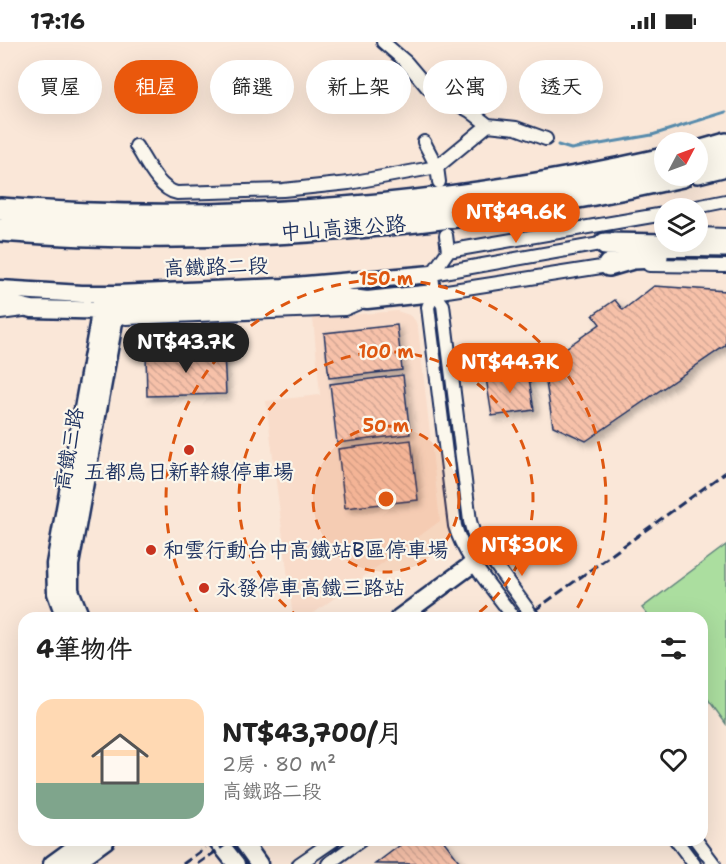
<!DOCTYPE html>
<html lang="zh-TW">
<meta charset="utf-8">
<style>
body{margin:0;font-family:"Shantell Sans","LXGW WenKai TC",sans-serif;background:#f6f6f6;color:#222;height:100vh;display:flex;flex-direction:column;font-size:22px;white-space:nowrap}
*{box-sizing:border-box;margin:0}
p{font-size:20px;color:#767676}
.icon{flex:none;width:33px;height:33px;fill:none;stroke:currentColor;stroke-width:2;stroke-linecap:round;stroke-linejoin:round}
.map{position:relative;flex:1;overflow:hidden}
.sheet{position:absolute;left:18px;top:570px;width:690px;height:234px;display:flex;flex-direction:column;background:#fff;border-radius:18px;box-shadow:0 6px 24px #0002}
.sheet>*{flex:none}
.banner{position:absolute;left:18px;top:18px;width:690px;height:54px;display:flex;gap:12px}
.needle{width:39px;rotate:49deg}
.fabs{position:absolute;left:654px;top:90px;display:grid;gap:12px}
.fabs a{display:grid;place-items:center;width:54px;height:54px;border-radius:50%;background:#fff;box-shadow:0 6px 24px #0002;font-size:30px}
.price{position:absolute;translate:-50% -51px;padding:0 14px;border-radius:21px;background:#ea580c;color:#fff;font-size:20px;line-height:39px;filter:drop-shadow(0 2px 3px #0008)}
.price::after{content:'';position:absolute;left:50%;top:36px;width:18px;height:14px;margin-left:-9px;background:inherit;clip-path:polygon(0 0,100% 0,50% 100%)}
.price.on{background:#222;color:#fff}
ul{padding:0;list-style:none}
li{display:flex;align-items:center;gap:18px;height:150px;padding:0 18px}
li span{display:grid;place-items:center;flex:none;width:168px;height:120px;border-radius:18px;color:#555}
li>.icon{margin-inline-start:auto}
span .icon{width:72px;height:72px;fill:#fffc;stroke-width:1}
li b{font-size:26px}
h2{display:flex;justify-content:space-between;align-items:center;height:72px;padding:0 18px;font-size:26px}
.pill{padding:0 21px;border-radius:27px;background:#fff;box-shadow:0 6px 24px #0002;font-size:21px;line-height:54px}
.pill.on{background:#ea580c;color:#fff}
.status{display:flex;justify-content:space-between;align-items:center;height:42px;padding:0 30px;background:#fff;direction:ltr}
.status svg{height:16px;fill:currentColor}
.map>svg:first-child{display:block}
</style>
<div class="status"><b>17:16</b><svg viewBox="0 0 49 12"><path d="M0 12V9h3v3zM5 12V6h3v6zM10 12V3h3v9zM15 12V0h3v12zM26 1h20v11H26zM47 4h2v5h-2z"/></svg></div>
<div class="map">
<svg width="726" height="822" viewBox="0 0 726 822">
<defs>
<pattern id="building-back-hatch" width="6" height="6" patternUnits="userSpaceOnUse" patternTransform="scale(1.5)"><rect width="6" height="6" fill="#f7c1a9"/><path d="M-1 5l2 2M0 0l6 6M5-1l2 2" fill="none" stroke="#d3a694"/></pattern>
<filter id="shadow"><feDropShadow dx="4.5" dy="4.5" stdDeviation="3" flood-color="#0004"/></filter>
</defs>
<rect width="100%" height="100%" fill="#fae7d8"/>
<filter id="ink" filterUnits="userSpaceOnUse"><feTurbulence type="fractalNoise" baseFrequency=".0167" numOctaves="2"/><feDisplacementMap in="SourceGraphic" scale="12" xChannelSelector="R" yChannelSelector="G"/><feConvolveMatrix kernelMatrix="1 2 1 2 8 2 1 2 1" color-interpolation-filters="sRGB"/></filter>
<g filter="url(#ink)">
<path fill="#f9dcca" d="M397,269L409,273L415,278L418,286L440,479L307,576H293L266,359L320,353L313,276Z"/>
<path fill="#abde9f" stroke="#63867e" stroke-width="1.5" d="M726,503V682L702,649V576H650L642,566Z"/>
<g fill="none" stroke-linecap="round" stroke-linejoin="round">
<path stroke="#588cad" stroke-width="3" d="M558,103L571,107L652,93L726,70"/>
</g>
<path fill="url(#building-back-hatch)" stroke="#1b2f5e" stroke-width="1.5" filter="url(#shadow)" d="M654,244L726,249V303L586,399L553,384L543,322L600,282L593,273L615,258L623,268Z
M397,283L402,328L329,336L324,291Z
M224,310L226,352L147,354L146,312Z
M528,330L534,368L492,374L486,336Z
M403,333L410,392L337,401L330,342Z
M411,398L418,458L345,466L338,407Z
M407,798H443L459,819L455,822H375Z"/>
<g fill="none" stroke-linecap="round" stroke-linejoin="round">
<g stroke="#1b2f5e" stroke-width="16">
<path id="street" d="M383,0L406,20L428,46L470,69L488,83L437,125L439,140
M488,83L516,86L546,97
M136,104C146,119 158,147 177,151L283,148L349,141L437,125L424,100
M691,166L726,159
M698,192L726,193
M448,209L664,172
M649,223L726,224
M432,232L434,251L428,265L455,484C464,516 495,549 514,576
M432,232L611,200
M432,232L448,209L446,193
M434,251L443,263L470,479L474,493L534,576
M434,251L614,223
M116,269L126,276L345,267L366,258
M0,271L23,268
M676,798L694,822
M696,798L714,822
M299,822L334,798
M328,822L361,798"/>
</g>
<g stroke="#1b2f5e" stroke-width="21">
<path id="secondary" d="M0,247L82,252H116L283,245L432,232
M0,260L32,267L116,269L126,263L344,255L367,258L434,251
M65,576L56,551L55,522L98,283L101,260
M81,576L70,548V523L116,269V260
M399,576L486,512
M217,798L236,822
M242,798L259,822
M52,822L85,798
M73,822L106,798"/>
</g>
<g stroke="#1b2f5e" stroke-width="26">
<path id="highway" d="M698,110L726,102
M698,130L726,123
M0,167C223,184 446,166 664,117
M0,188C230,206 457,184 682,134
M605,202L726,204
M609,223L633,216L657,215"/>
</g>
<use href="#street" stroke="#fbf7ec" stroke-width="12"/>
<use href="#secondary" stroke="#fbf7ec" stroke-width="16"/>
<use href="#highway" stroke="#fbf7ec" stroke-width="21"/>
<path stroke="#1b2f5e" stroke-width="3" stroke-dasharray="9 4.5" stroke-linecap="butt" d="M524,576L726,430
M183,822L205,806
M198,822L232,798"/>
</g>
</g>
<circle cx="386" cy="457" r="73" fill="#de5710" fill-opacity=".12"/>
<g fill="none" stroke="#de5710" stroke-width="3" stroke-dasharray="10 8">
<circle cx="386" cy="457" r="73"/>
<path d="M300 576A147 147 0 1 1 472 576"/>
<path d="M200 575A220 220 0 1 1 572 575"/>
</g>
<g fill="#c8321e" stroke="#fbf7ec" stroke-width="2">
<circle cx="189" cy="408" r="6"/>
<circle cx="151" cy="508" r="6"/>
<circle cx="204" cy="546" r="6"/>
</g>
<g text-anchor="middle" stroke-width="4.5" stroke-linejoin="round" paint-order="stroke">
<g font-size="21" fill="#1b2f5e" stroke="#fbf7ec">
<text transform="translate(343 186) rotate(-4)" y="7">中山高速公路</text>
<text transform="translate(216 225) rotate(-2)" y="7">高鐵路二段</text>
<text transform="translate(69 407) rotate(-80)" y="7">高鐵三路</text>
</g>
<g font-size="21" fill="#1b2f5e" stroke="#fbf7ec" text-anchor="start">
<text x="189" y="437" text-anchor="middle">五都烏日新幹線停車場</text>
<text x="163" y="515">和雲行動台中高鐵站B區停車場</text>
<text x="216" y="553">永發停車高鐵三路站</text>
</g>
</g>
<circle cx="386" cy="457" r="9" fill="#de5710" stroke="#fbf7ec" stroke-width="3"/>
<g font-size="18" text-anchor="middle" font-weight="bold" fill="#de5710" stroke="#fbf7ec" stroke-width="4.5" stroke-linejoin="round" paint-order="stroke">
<text x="386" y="243">150 m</text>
<text x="386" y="316">100 m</text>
<text x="386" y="390">50 m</text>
</g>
</svg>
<div class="fabs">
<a><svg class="needle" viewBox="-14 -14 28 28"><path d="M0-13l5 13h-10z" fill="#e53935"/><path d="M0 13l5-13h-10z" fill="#767676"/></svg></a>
<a><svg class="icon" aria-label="layers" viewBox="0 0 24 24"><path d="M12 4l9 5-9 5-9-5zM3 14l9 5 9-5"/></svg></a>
</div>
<b class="price" style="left:516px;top:202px">NT$49.6K</b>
<b class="price on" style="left:186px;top:332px">NT$43.7K</b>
<b class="price" style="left:510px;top:352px">NT$44.7K</b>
<b class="price" style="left:522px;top:535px">NT$30K</b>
<div class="banner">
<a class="pill">買屋</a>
<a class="pill on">租屋</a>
<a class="pill">篩選</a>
<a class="pill">新上架</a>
<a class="pill">公寓</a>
<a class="pill">透天</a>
</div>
<section class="sheet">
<h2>4筆物件<svg class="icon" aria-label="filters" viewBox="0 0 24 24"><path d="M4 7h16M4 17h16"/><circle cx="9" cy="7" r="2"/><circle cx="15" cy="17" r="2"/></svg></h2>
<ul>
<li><span style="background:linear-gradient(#ffd9b3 70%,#7fa58c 0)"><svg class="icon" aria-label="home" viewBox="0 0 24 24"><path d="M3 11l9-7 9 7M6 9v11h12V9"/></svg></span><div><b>NT$43,700/月</b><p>2房 · 80 m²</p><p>高鐵路二段</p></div><svg class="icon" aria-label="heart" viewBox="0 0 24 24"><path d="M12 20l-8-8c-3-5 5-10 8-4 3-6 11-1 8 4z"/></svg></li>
</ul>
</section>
</div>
